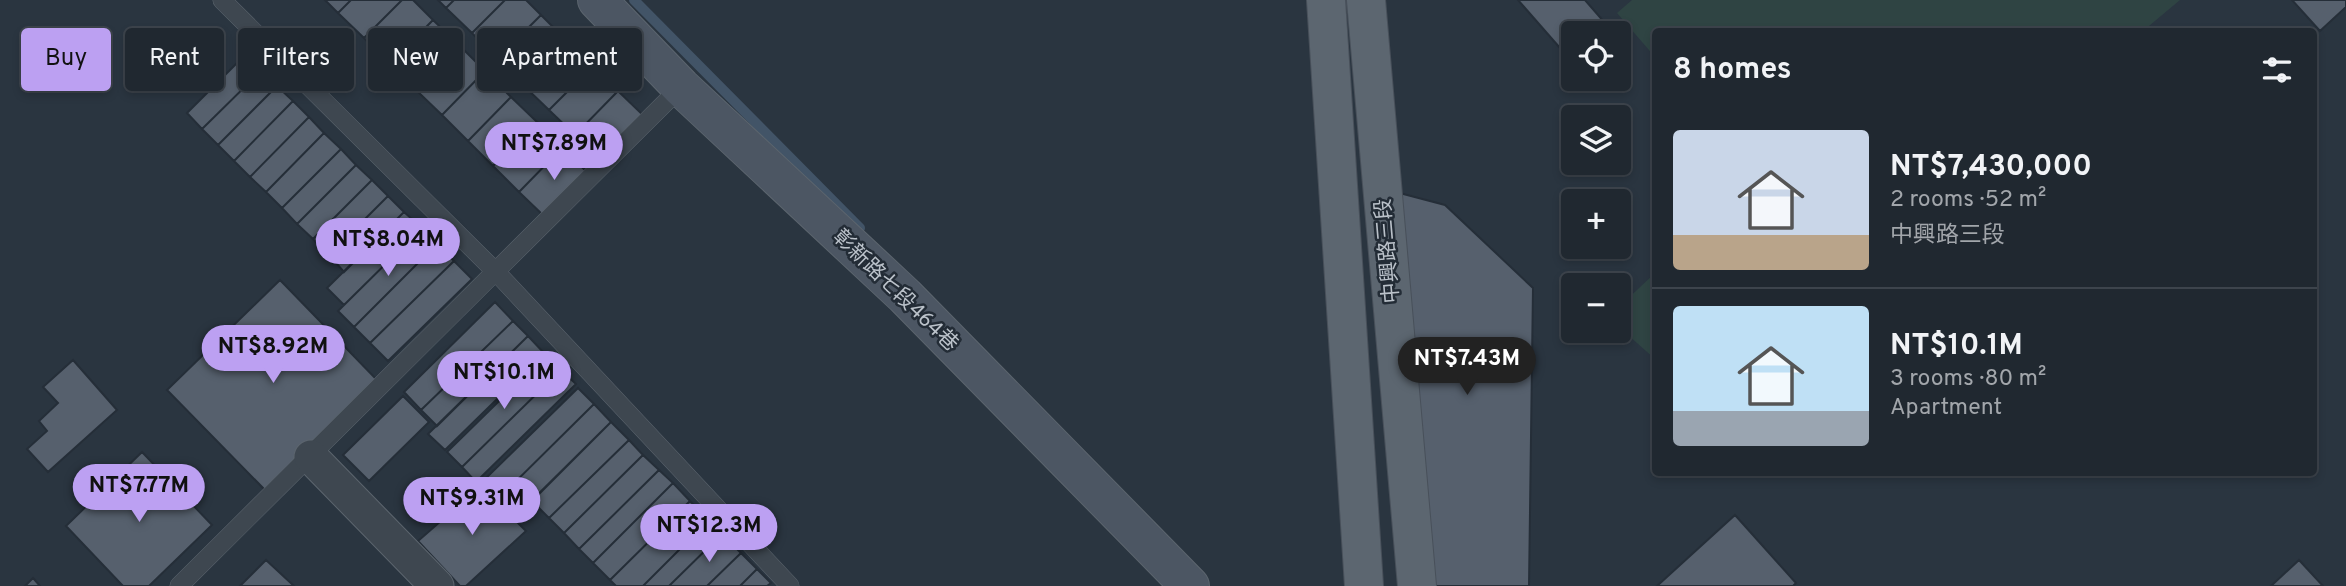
<!DOCTYPE html>
<meta charset="utf-8">
<style>
body{margin:0;font-family:Overpass,"Noto Sans TC",sans-serif;background:#283038;color:#f1f3f6;height:100vh;display:flex;flex-direction:column;font-size:26px;white-space:nowrap}
*{box-sizing:border-box;margin:0}
p{font-size:23px;color:#a2a6ab}
.icon{flex:none;width:38px;height:38px;fill:none;stroke:currentColor;stroke-width:2;stroke-linecap:round;stroke-linejoin:round}
.map{position:relative;flex:1;overflow:hidden}
.drawer{position:absolute;left:1652px;top:28px;width:665px;height:448px;display:flex;flex-direction:column;background:#202830;border-radius:7px;box-shadow:0 4px 10px #0003,0 0 0 2px #3d444c}
.drawer>*{flex:none}
.banner{position:absolute;left:21px;top:28px;width:665px;height:63px;display:flex;gap:14px}
.controls{position:absolute;left:1561px;top:21px;display:grid;gap:14px}
.controls a{display:grid;place-items:center;width:70px;height:70px;border-radius:7px;background:#202830;box-shadow:0 4px 10px #0003,0 0 0 2px #3d444c;font-size:35px}
.price{position:absolute;translate:-50% -60px;padding:0 16px;border-radius:24px;background:#bca0f2;color:#111;font-size:23px;line-height:46px;filter:drop-shadow(0 2px 4px #0008)}
.price::after{content:'';position:absolute;left:50%;top:42px;width:21px;height:16px;margin-left:-10px;background:inherit;clip-path:polygon(0 0,100% 0,50% 100%)}
.price.active{background:#222;color:#fff}
ul{padding:0;list-style:none}
li{display:flex;align-items:center;gap:21px;height:175px;padding:0 21px}
li+li{border-top:2px solid #3d444c}
li span{display:grid;place-items:center;flex:none;width:196px;height:140px;border-radius:7px;color:#555}
li>.icon{margin-inline-start:auto}
span .icon{width:84px;height:84px;fill:#fffc;stroke-width:1}
li b{font-size:30px}
h2{display:flex;justify-content:space-between;align-items:center;height:84px;padding:0 21px;font-size:30px}
.tag{padding:0 24px;border-radius:7px;background:#202830;box-shadow:0 4px 10px #0003,0 0 0 2px #3d444c;font-size:24px;line-height:63px}
.tag.active{background:#bca0f2;color:#111}
.map>svg:first-child{display:block}
</style>
<div class="map">
<svg width="2346" height="586" viewBox="0 0 2346 586">
<rect width="100%" height="100%" fill="#2a3540"/>
<path fill="#2f4443" d="M1632,0H2180L2143,31L1656,32L1655,57L1617,13Z
M1655,273V359L1619,327V307Z"/>
<g fill="none" stroke-linecap="round" stroke-linejoin="round">
<path stroke="#425467" stroke-width="10" d="M634,0L860,228"/>
</g>
<path fill="#56606d" stroke="#252e38" stroke-width="2" d="M325,0H351L338,13Z
M351,0H402L364,38L338,13Z
M402,0H413L433,20L390,64L364,38Z
M438,0H454L446,8Z
M454,0H505L472,33L446,8Z
M505,0H526L541,15L497,59L472,33Z
M1518,0H1585L1605,23L1593,33H1573V51L1567,56Z
M2292,0H2346V7L2320,31Z
M541,15L567,41L523,85L497,59Z
M433,20L459,45L416,90L390,64Z
M567,41L593,66L549,110L523,85Z
M459,45L485,71L442,115L416,90Z
M246,54L262,70L202,129L187,113Z
M593,66L618,91L575,135L549,110Z
M262,70L277,86L218,145L202,129Z
M485,71L511,97L468,141L442,115Z
M277,86L293,101L234,161L218,145Z
M618,91L645,117L601,161L575,135Z
M511,97L537,122L493,166L468,141Z
M293,101L309,117L250,177L234,161Z
M309,117L324,133L266,192L250,177Z
M537,122L562,148L519,192L493,166Z
M324,133L341,149L282,208L266,192Z
M562,148L588,173L545,217L519,192Z
M341,149L356,165L297,224L282,208Z
M356,165L372,180L313,239L297,224Z
M372,180L388,196L329,255L313,239Z
M1392,191L1445,205L1533,288L1529,586H1426Z
M388,196L404,212L344,272L329,255Z
M404,212L422,228L344,305L327,288Z
M422,228L437,244L354,327L338,311Z
M437,244L454,261L370,343L354,327Z
M454,261L472,279L388,361L370,343Z
M280,280L378,381L265,490L167,390Z
M495,302L513,321L421,410L404,392Z
M513,321L528,336L437,426L421,410Z
M528,336L544,353L445,450L428,434Z
M546,355L561,370L462,467L447,452Z
M73,360L117,410L48,472L27,449L47,431L39,421L58,403L43,387Z
M561,370L576,384L476,482L462,467Z
M578,388L594,404L498,499L482,482Z
M403,396L429,422L369,481L343,455Z
M594,404L611,422L516,516L498,499Z
M611,422L629,440L549,518L532,501Z
M629,440L643,455L564,533L549,518Z
M142,452L212,525L149,586H123L66,526Z
M643,455L659,470L579,549L564,533Z
M659,470L673,483L593,563L579,549Z
M673,483L690,501L610,580L593,563Z
M481,486L526,531L466,586H460L418,541Z
M690,501L709,520L643,586H616L610,580Z
M1735,515L1796,583L1793,586H1657Z
M709,520L722,534L669,586H643Z
M722,534L741,553L707,586H669Z
M741,553L757,569L740,586H707Z
M266,560L294,586H240Z
M2299,560L2323,586H2271Z
M757,569L771,583L767,586H740Z
M33,578L40,586H25Z"/>
<g fill="none" stroke-linecap="round" stroke-linejoin="round">
<g stroke="#5c656e" stroke-width="19">
<path id="lane" d="M222,0L497,273L790,586
M179,586L681,87"/>
</g>
<g stroke="#5c656e" stroke-width="35">
<path id="street" d="M311,457L437,586"/>
</g>
<g stroke="#5c656e" stroke-width="40">
<path id="secondary" d="M597,0L681,87L905,296L1190,586"/>
</g>
<g stroke="#48505a" stroke-width="40">
<path id="primary" d="M1326,0L1364,586
M1366,0L1417,586"/>
</g>
<use href="#lane" stroke="#3e4750" stroke-width="18"/>
<use href="#street" stroke="#3e4750" stroke-width="33"/>
<use href="#secondary" stroke="#4c5663" stroke-width="38"/>
<use href="#primary" stroke="#5c6670" stroke-width="38"/>
</g>
<g text-anchor="middle" stroke-width="5" stroke-linejoin="round" paint-order="stroke">
<g font-size="21" fill="#bbc2ca" stroke="#232c36">
<text transform="translate(1387 251) rotate(-95)" y="7">中興路三段</text>
<text transform="translate(896 290) rotate(44)" y="7">彰新路七段464巷</text>
</g>
</g>
</svg>
<div class="controls">
<a><svg class="icon" aria-label="locate" viewBox="0 0 24 24"><circle cx="12" cy="12" r="6"/><path d="M12 2v4M12 18v4M2 12h4M18 12h4"/></svg></a>
<a><svg class="icon" aria-label="layers" viewBox="0 0 24 24"><path d="M12 4l9 5-9 5-9-5zM3 14l9 5 9-5"/></svg></a>
<a>+</a>
<a>−</a>
</div>
<b class="price" style="left:554px;top:182px">NT$7.89M</b>
<b class="price" style="left:388px;top:278px">NT$8.04M</b>
<b class="price" style="left:273px;top:385px">NT$8.92M</b>
<b class="price active" style="left:1467px;top:397px">NT$7.43M</b>
<b class="price" style="left:504px;top:411px">NT$10.1M</b>
<b class="price" style="left:139px;top:524px">NT$7.77M</b>
<b class="price" style="left:472px;top:537px">NT$9.31M</b>
<b class="price" style="left:709px;top:564px">NT$12.3M</b>
<div class="banner">
<a class="tag active">Buy</a>
<a class="tag">Rent</a>
<a class="tag">Filters</a>
<a class="tag">New</a>
<a class="tag">Apartment</a>
</div>
<section class="drawer">
<h2>8 homes<svg class="icon" aria-label="filters" viewBox="0 0 24 24"><path d="M4 7h16M4 17h16"/><circle cx="9" cy="7" r="2"/><circle cx="15" cy="17" r="2"/></svg></h2>
<ul>
<li><span style="background:linear-gradient(#c9d6e8 75%,#b9a48a 0)"><svg class="icon" aria-label="home" viewBox="0 0 24 24"><path d="M3 11l9-7 9 7M6 9v11h12V9"/></svg></span><div><b>NT$7,430,000</b><p>2 rooms · 52 m²</p><p>中興路三段</p></div></li>
<li><span style="background:linear-gradient(#bfe0f5 75%,#9aa5b1 0)"><svg class="icon" aria-label="home" viewBox="0 0 24 24"><path d="M3 11l9-7 9 7M6 9v11h12V9"/></svg></span><div><b>NT$10.1M</b><p>3 rooms · 80 m²</p><p>Apartment</p></div></li>
</ul>
</section>
</div>
